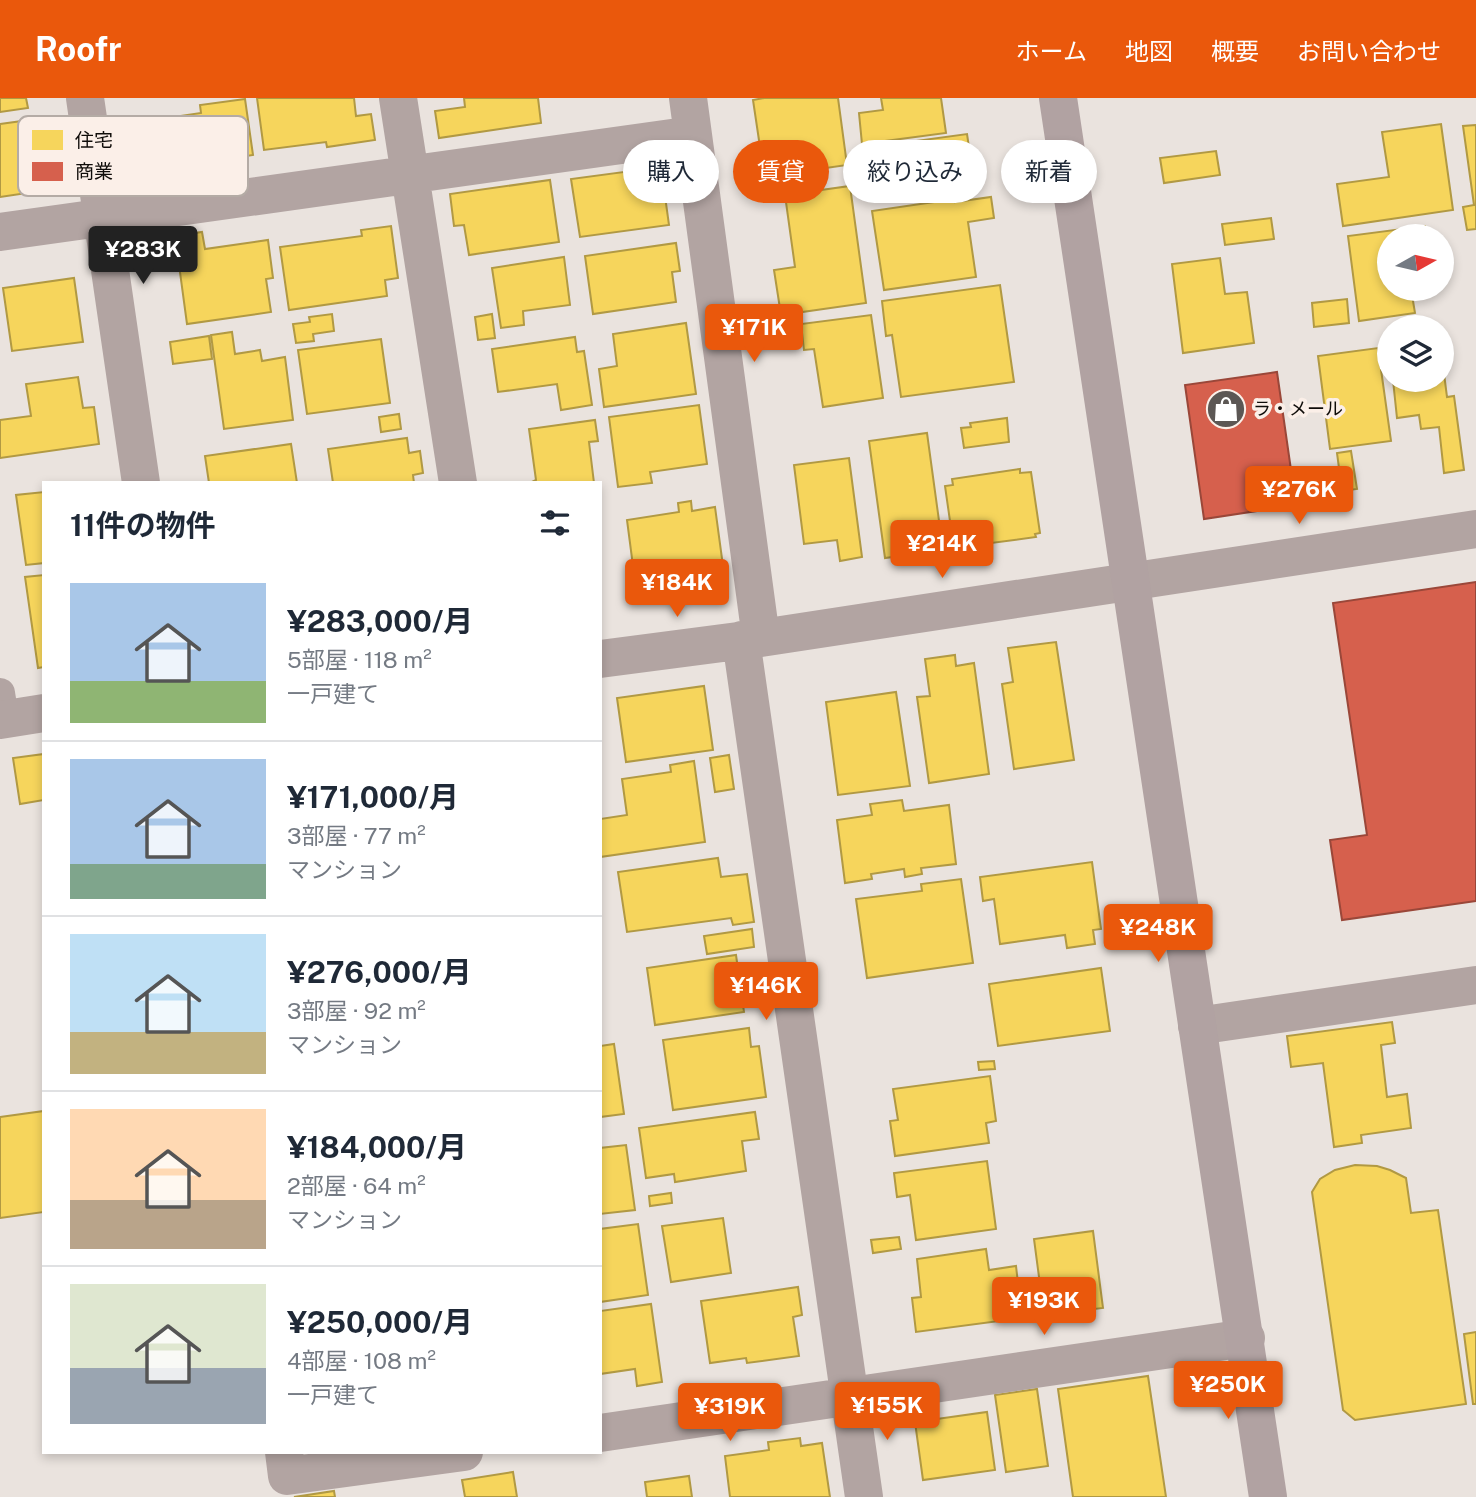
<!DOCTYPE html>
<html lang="ja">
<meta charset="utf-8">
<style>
body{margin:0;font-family:"Public Sans","Noto Sans JP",sans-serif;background:#f6f6f7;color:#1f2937;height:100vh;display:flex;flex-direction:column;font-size:26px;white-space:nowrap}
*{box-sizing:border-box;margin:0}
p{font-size:23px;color:#747a83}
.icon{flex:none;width:38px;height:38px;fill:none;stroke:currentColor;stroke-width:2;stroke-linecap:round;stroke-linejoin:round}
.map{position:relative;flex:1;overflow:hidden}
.panel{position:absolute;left:42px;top:383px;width:560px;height:973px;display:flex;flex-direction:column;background:#fff;border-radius:0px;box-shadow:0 4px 10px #0003}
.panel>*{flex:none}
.guide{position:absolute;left:623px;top:42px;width:665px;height:63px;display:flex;gap:14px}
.needle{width:46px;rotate:82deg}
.tools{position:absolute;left:1377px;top:126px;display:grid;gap:14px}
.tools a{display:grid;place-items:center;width:77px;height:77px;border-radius:50%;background:#fff;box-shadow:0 4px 10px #0003;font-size:35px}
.price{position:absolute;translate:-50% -60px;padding:0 16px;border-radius:7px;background:#ea580c;color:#fff;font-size:23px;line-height:46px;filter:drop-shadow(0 2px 4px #0008)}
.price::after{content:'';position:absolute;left:50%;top:42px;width:21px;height:16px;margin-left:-10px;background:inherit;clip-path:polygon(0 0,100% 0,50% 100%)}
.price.on{background:#222;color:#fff}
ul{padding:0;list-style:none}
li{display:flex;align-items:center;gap:21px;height:175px;padding:0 28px}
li+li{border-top:2px solid #e0e1e3}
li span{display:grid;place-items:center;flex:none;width:196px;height:140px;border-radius:0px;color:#555}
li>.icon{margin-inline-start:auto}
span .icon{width:84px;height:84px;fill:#fffc;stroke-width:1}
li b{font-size:30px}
h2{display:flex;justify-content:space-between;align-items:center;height:84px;padding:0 28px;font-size:30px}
.tag{padding:0 24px;border-radius:32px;background:#fff;box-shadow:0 4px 10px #0003;font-size:24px;line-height:63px}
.tag.on{background:#ea580c;color:#fff}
header{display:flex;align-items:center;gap:42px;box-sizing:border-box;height:98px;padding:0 35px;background:#ea580c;color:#fff}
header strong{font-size:33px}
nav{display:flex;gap:38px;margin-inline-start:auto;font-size:24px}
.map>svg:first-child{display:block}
</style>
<header>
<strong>Roofr</strong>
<nav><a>ホーム</a><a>地図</a><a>概要</a><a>お問い合わせ</a></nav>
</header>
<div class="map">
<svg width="1476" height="1399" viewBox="0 0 1476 1399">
<rect width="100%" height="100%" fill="#eae3de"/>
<path fill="#f6d55c" stroke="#b19943" stroke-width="2" d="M0,0H26L28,10L0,14Z
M257,0H354L356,18L371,16L375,42L327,49L326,44L264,52Z
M464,0H538L541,25L439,40L435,13L465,9Z
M764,0H838L847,67L770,78L766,48L760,49L753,2Z
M881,0H941L946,35L862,46L859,15L883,12Z
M245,1L253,57L234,60L235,67L154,78L146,23L201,15L200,7Z
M44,20L54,91L0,99V26Z
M1441,26L1453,112L1343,128L1337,86L1389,79L1382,34Z
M1476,27V131L1467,132L1463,109L1474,107L1463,28Z
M967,36L971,63H976L980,86L871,101L864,50Z
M1216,53L1220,77L1164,85L1160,60Z
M661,69L669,127L580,139L571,81Z
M550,82L559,144L469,157L464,127L454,128L450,96Z
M850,88L866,205L781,217L774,172L795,169L785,97Z
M991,99L994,120L968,124L976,179L884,192L872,113L955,101V104Z
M1271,120L1274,141L1225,147L1222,126Z
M391,128L398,180L385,182L387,198L289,212L280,149L362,138L361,132Z
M1425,128L1426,138H1390V191H1416H1411L1415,215L1359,223L1348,138Z
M202,134L205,151L268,142L273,180L266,181L271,214L187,226L177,152L155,155L153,141Z
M676,145L680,173L672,174L676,204L593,216L585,158Z
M564,159L570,207L523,213L524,227L501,230L492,170Z
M1220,160L1225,196L1247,194L1254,245L1183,255L1172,166Z
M74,180L83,244L12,253L3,190Z
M1000,187L1014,284L901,299L892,237L886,238L882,203Z
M1347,201L1349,225L1314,229L1312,205Z
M332,216L334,233L313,236L314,243L296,245L293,226L310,224L309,219Z
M492,216L495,240L478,242L475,219Z
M871,217L883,300L823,309L814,251L804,252L801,226Z
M686,225L696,296L604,309L599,271L617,268L613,236Z
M232,234L235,256L260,252L262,263L285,259L293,322L224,331L211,237Z
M209,238L212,261L173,266L170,244Z
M575,239L577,254L584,253L592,307L561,312L557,286L498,294L492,251Z
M381,241L390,305L307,316L298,252Z
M1378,250L1391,343L1330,351L1318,258Z
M1442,260L1447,299L1454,298L1464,372L1444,375L1439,329L1421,331L1419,317L1397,320L1393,282H1442Z
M78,279L83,310L94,309L99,346L0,360V322L31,318L26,286Z
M699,307L707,366L650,374L652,385L618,389L609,319Z
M399,316L401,331L381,334L379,319Z
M1007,320L1009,344L964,350L961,330L971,329L970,325Z
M595,322L598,343L589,344L594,385H530L536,382L529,331Z
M927,335L943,452L885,460L869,343Z
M407,340L409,355L420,353L423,375L413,377L414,385H333L328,351Z
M291,346L297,385H209L205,358Z
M1351,353L1357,391L1342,393L1337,355Z
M849,360L862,459L840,463L837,442L804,446L794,367Z
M1020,371V375L1031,374L1040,435L1035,436L1036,439L961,449L959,436L952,437L945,388L953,387L952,381Z
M44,394V465L26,467L16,397Z
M691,403L692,413L715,409L723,468L708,471L709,480L631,491L628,469L633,468L627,422L679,414L678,405Z
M44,477V569L38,570L25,479Z
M1056,544L1074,662L1014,671L1002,586L1013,584L1008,550Z
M955,557L956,568L974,565L989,676L929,685L917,599L930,598L925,561Z
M704,588L713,652L626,664L617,600Z
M896,594L910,688L838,697L826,604Z
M44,656V702L20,706L13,660Z
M729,657L734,691L715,694L710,660Z
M694,663L705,744L600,759V721L627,717L622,681L671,674L670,667Z
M902,702L904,713L949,707L956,766L921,770L922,776L905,779L904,771L871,776L872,781L845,785L837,722L872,717L870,706Z
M718,760L721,779L747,776L754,824L733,827L731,820L627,834L618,774Z
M1092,764L1101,831L1093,832L1095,846L1067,850L1065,837L1000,846L994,801L983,803L980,779Z
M961,781L973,865L867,880L856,801L922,793L921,786Z
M752,831L754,849L707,856L704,838Z
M736,857L744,914L655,927L647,870Z
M1101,870L1110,933L998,948L989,886Z
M1392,924L1395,945L1381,947L1387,999L1407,996L1411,1030L1361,1037L1362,1045L1334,1049L1323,965L1291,969L1287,938Z
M749,930L751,949L759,948L766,999L673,1012L663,942Z
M614,946L624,1016L600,1019V948Z
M994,963L995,971L979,972L978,964Z
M990,978L996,1023L986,1025L989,1045L895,1058L890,1023L898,1022L893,991Z
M44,1013V1114L0,1120V1019Z
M755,1014L759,1041L742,1043L746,1073L675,1084L674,1076L646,1080L639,1030Z
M626,1047L635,1112L600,1116V1050Z
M987,1063L996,1131L916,1142L910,1097L897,1099L894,1075Z
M1355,1067L1377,1068L1390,1072L1406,1080L1411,1115L1438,1112L1466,1306L1355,1322L1343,1312L1312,1094L1320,1081L1335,1072Z
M671,1095L672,1105L650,1108L649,1098Z
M723,1120L731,1175L671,1184L662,1128Z
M638,1126L648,1197L600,1204V1131Z
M1093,1133L1103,1210L1044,1217L1034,1141Z
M899,1139L901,1151L873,1155L871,1142Z
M986,1151L989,1172L1016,1168L1022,1220L916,1234L912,1200L921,1199L917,1161Z
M798,1189L802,1217L793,1219L799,1258L747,1265L746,1260L710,1265L701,1203Z
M651,1206L662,1284L637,1288L635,1271L600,1276V1213Z
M1476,1234V1306H1473L1464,1236Z
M1148,1278L1166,1399H1073L1058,1291Z
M1037,1291L1048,1368L1006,1374L995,1297Z
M987,1314L995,1372L923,1382L915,1324Z
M800,1340L801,1348L822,1345L830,1399H730L725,1358L769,1352L768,1344Z
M513,1374L517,1399H465L462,1382Z
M689,1378L692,1399H647L645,1384Z
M334,1393L335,1399H294Z"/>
<path fill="#d6604d" stroke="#9a4739" stroke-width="2" d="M1277,274L1296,407L1204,421L1185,287Z
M1476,484V803L1342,822L1330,742L1367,737L1333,505Z"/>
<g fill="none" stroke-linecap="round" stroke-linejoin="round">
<path stroke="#b2a4a2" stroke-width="30" d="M0,595L4,620"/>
<path stroke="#b2a4a2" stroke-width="38" d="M85,0L141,385
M398,0L458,385
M688,0L761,540
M0,134L693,37
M741,542L864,1399
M600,561L761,540L1476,431
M0,622L44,615
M1197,928L1476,887
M600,1335L1246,1240
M284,1354L287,1378L464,1354"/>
<path stroke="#b1a2a2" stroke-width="38" d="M1058,0L1268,1399"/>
</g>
<defs>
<g id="shop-disc" transform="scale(2.0125)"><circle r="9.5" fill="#5c5754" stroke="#fbefe8"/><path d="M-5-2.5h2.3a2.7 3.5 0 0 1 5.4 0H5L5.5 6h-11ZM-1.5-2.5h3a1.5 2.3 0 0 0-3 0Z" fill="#fff"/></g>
</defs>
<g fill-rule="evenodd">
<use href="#shop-disc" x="1226" y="311"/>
</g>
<g text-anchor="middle" stroke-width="7" stroke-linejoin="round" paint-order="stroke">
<g font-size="18" fill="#0f0c09" stroke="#fbefe8" text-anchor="start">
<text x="1253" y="317">ラ・メール</text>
</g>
</g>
<rect x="18" y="18" width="230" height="80" rx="10" fill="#fbefe8" stroke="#b4aba5" stroke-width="2"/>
<rect x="32" y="32" width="31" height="20" fill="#f6d55c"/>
<rect x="32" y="64" width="31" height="19" fill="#d6604d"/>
<g font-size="19" fill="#0f0c09">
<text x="75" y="49">住宅</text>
<text x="75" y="80">商業</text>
</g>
</svg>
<div class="tools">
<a><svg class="needle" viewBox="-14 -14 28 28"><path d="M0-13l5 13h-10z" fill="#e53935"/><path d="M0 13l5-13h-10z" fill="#747a83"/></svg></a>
<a><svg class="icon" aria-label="layers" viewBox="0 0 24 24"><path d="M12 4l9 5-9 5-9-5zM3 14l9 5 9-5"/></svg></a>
</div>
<b class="price on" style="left:143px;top:188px">¥283K</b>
<b class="price" style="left:754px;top:266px">¥171K</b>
<b class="price" style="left:1299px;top:428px">¥276K</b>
<b class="price" style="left:942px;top:482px">¥214K</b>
<b class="price" style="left:677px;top:521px">¥184K</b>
<b class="price" style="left:1158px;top:866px">¥248K</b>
<b class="price" style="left:766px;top:924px">¥146K</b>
<b class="price" style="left:1044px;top:1239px">¥193K</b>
<b class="price" style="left:1228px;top:1323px">¥250K</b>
<b class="price" style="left:887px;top:1344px">¥155K</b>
<b class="price" style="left:730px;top:1345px">¥319K</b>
<div class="guide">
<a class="tag">購入</a>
<a class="tag on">賃貸</a>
<a class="tag">絞り込み</a>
<a class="tag">新着</a>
</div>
<section class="panel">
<h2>11件の物件<svg class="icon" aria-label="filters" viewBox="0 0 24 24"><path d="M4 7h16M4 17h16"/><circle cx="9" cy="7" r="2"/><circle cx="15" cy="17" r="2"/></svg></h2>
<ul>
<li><span style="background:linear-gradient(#a9c7e8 70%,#8fb573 0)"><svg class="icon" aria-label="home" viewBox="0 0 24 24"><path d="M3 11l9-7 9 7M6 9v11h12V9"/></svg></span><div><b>¥283,000/月</b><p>5部屋 · 118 m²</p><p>一戸建て</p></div></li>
<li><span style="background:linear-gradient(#a9c7e8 75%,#7fa58c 0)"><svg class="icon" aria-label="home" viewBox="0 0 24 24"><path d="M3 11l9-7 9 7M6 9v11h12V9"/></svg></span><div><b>¥171,000/月</b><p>3部屋 · 77 m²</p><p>マンション</p></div></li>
<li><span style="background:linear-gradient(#bfe0f5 70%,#c2b280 0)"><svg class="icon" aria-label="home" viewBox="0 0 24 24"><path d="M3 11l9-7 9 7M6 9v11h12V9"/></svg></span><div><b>¥276,000/月</b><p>3部屋 · 92 m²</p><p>マンション</p></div></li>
<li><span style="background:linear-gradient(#ffd9b3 65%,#b9a48a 0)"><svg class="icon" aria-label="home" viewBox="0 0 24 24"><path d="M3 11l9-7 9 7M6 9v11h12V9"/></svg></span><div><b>¥184,000/月</b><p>2部屋 · 64 m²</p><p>マンション</p></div></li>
<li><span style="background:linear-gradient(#dfe7d0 60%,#9aa5b1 0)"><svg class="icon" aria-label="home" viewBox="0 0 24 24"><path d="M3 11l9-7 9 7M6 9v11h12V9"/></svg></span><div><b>¥250,000/月</b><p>4部屋 · 108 m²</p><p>一戸建て</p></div></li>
</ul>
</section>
</div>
